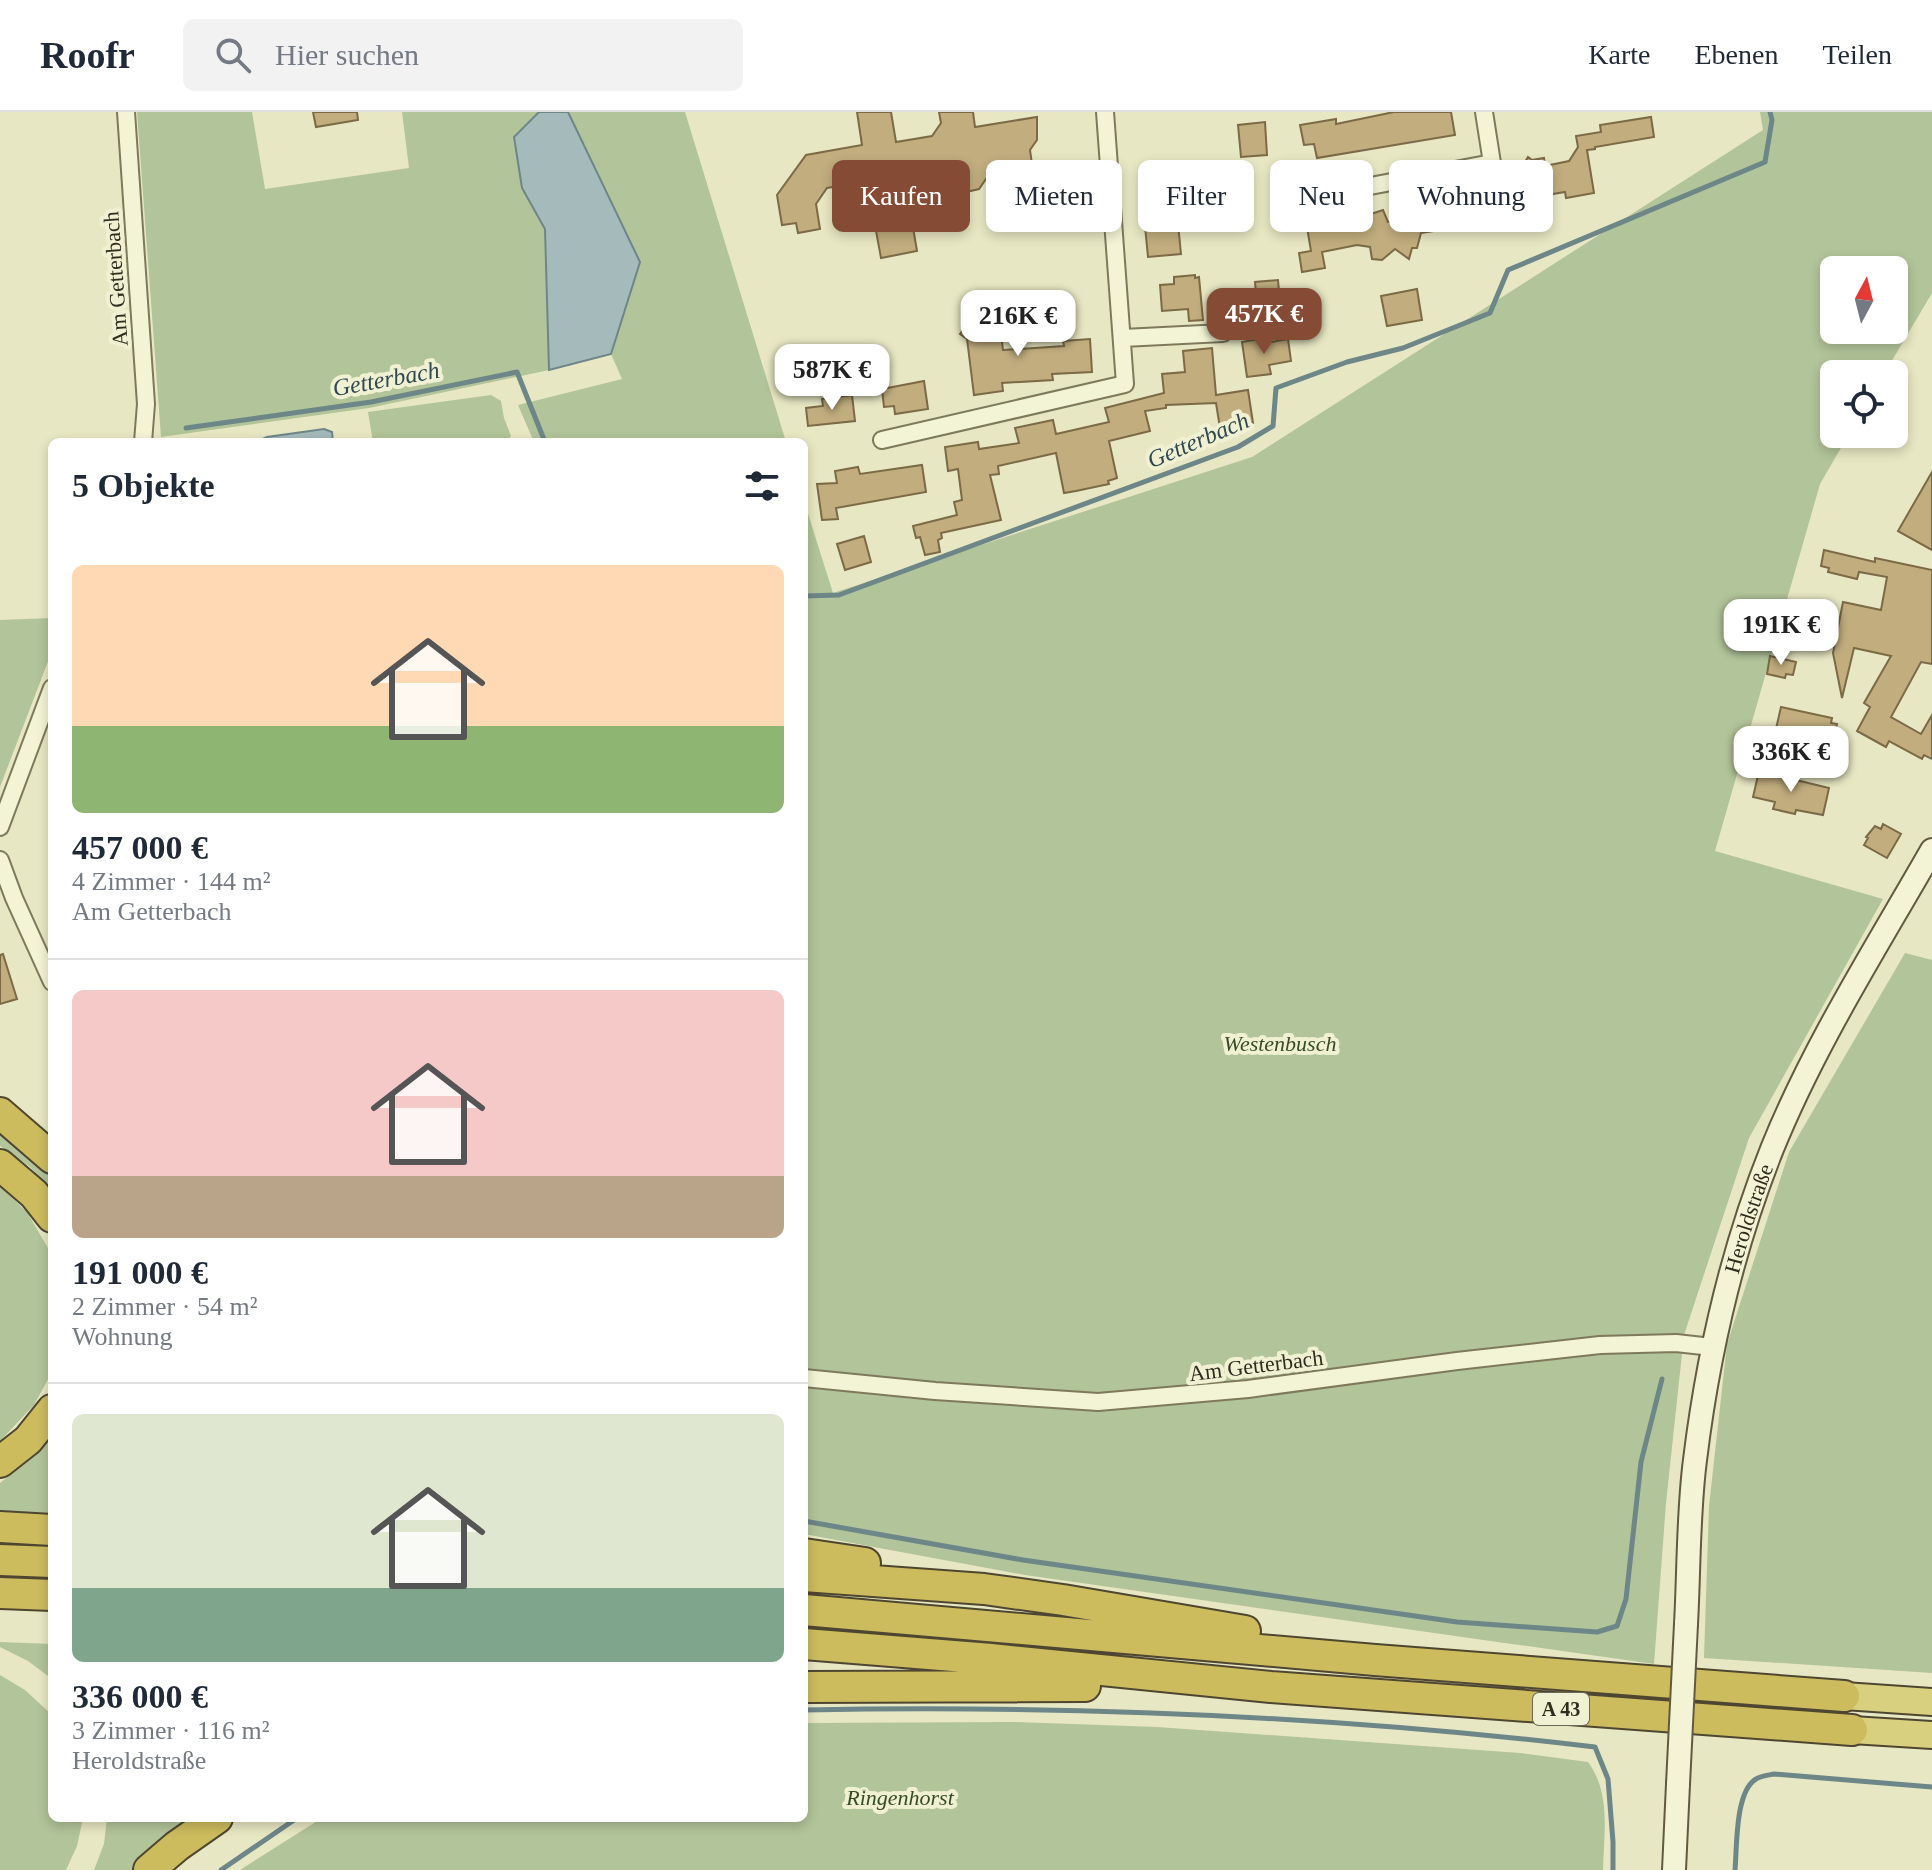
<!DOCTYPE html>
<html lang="de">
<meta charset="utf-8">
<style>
body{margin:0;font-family:Georgia,serif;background:#f2f2f3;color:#1f2937;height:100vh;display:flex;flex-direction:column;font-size:30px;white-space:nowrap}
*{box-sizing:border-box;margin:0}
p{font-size:26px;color:#747a83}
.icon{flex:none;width:44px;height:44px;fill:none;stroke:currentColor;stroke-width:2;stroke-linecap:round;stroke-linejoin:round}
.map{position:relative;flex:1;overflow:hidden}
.panel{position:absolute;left:48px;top:326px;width:760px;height:1384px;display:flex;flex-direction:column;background:#fff;border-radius:12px;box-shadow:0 4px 12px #0003}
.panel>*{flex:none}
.top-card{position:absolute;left:832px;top:48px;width:760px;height:72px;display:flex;gap:16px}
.needle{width:52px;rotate:7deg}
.tools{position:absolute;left:1820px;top:144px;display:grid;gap:16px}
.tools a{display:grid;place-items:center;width:88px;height:88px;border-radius:12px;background:#fff;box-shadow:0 4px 12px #0003;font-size:40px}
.price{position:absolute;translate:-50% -68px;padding:0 18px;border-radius:16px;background:#fff;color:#222;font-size:26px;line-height:52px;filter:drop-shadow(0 2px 4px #0008)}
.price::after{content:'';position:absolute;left:50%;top:48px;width:24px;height:18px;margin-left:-12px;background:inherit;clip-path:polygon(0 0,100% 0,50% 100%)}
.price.on{background:#864b34;color:#fff}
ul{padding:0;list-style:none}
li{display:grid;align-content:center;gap:16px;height:424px;padding:0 24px}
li+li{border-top:2px solid #e0e1e3}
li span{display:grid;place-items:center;height:248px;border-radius:12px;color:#555}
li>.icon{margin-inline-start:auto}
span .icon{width:144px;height:144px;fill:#fffc;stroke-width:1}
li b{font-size:34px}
h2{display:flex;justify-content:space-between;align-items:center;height:96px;padding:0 24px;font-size:34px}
.tag{padding:0 28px;border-radius:12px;background:#fff;box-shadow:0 4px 12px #0003;font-size:28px;line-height:72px}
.tag.on{background:#864b34;color:#fff}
header{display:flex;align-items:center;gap:48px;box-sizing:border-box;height:112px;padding:0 40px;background:#fff;border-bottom:2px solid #e0e1e3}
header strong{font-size:38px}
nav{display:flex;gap:44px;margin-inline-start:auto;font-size:28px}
.search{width:560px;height:72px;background:#f2f2f3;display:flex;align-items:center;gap:20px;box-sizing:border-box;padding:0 28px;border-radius:12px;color:#747a83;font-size:30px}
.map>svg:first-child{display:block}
</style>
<header>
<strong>Roofr</strong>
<div class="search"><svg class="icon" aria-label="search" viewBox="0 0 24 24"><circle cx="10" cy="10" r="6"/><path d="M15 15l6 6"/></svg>Hier suchen</div>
<nav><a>Karte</a><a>Ebenen</a><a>Teilen</a></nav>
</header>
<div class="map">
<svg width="1932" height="1758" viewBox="0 0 1932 1758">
<rect width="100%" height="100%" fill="#e7e7c3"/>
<path fill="#b2c499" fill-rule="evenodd" d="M137,0H252L265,77L409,56L402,0H539L514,26L522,76L545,117L549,258L369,296L161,325Z
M568,0H685L786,330H534L518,293L622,267L611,242L640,150Z
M1760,0H1932V181L1884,262H1834V322H1849L1820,372L1715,739L1883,787L1749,1026L1684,1223L1666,1391L1654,1552L1025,1463L804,1422V389L833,481L1252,345L1763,18ZM1834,158H1894V218H1834Z
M491,283L501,289L504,306L511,324L507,330H373L368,300Z
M52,506V539L0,675V508Z
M1905,841L1932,848V1561L1704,1546L1709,1394L1727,1232L1789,1040Z
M0,1012L52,1056V1079L30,1055L0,1034Z
M0,1074L27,1100L52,1143V1260L34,1293L0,1329Z
M52,1325V1402L0,1399V1371L35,1344Z
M0,1530L52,1532V1567L28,1549L0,1535Z
M0,1563L25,1578L52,1603V1706H83L77,1734L66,1758H0Z
M1013,1610L1157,1615L1520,1641L1588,1650C1611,1681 1604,1721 1603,1758H240L322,1706H804V1611Z
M107,1706H204L137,1758H94L104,1732Z"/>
<path fill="#a5bbbb" stroke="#6d8688" stroke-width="2" d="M539,0H568L640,150L611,242L549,258L545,117L522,76L514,25Z
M324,317L332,320L333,330H256L267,325Z"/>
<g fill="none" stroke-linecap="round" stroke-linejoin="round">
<path stroke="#6d8688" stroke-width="5" d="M186,316L371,290L517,260L545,330
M804,484L839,483L1238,335L1273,314L1276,276L1347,250L1403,236L1490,201L1508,158L1765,50L1772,8L1770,0
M804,1409L1023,1448L1457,1510L1597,1520L1617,1514L1626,1487L1641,1350L1662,1267
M804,1598C1067,1593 1334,1604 1595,1635L1608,1667L1613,1730V1758
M221,1758L297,1706
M1735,1758C1737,1736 1735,1679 1756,1667C1760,1664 1769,1663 1774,1662L1932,1675"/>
</g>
<path fill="#c1ad7e" stroke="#7b6a45" stroke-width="2" d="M313,0H357L358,8L316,15Z
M857,0H891L896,30L932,24L941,11L939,0H973L975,15L1037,5V28L1030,38L1033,59L986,67L979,77L945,85L903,56L917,139L881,146L870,86L851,72L827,76L816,92L820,117L798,121L796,111L782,113L777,83L806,43L862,33Z
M1394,0H1451L1455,23L1317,46L1314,32L1304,33L1300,13L1336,7V12Z
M1651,5L1654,25L1595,35V37L1587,38L1594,81L1566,86L1565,80L1535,85L1533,76L1519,79L1514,52L1525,50L1528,45L1532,48L1544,46L1545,54L1569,49L1578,35L1576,24L1601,20L1600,13Z
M1265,10L1267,43L1241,45L1238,13Z
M1477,65L1479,76L1499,72L1504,95L1495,97L1498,109L1421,121L1417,136H1412L1409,147L1395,137L1382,148L1372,147L1370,135L1357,133L1322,140L1325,156L1302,160L1299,141L1311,139L1302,86L1286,89L1284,69L1304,66L1308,85L1327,81L1333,108L1342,106L1343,111L1383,98L1388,110L1419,105L1417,91L1463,80L1461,68Z
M1178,112L1181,142L1148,145L1145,114Z
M1195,163V166L1199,165L1203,208L1189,209L1188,197L1162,199L1160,173L1174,172V165Z
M1278,168L1280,191L1257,193L1255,170Z
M1417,177L1422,208L1387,214L1381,184Z
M999,205L1003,238L1064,234L1063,229L1090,227L1092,260L1052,262L1053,268L1002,271L1003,279L974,283L967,227L960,222L965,215V210Z
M1265,226L1266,231L1288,227L1291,249L1269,253L1271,262L1247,265L1242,230Z
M1212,236L1216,283L1248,278L1253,311L1220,316L1216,291L1166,293V296L1145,299L1150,319L1109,329L1117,366L1108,369L1109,372L1076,379L1064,381L1056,341L998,354L999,362L990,363L1001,408L941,421L942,426L938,428L940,440L925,443L920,425L916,426L913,414L957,403L954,390L962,388L958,357L948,359L945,335L978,330L979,337L1019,331L1015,316L1053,308L1056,322L1109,310L1105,296L1164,281L1162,262L1185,260L1183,239Z
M924,269L928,297L895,302L894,294L884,295L882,277Z
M852,283L855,309L808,314L806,296L823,294L822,287Z
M922,353L926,380L836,396L838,407L822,408L817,372L837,371L835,359L858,355L860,362Z
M1932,360V438L1898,419Z
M864,424L871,450L845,458L837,432Z
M1824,438L1875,450V446L1932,458V552L1921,550L1891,605L1921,622L1932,603V647L1924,643L1922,647L1889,629L1886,635L1857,619L1870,595L1864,591L1891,544L1854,536L1842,586L1833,541L1843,490L1881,498L1887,465L1859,460L1857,467L1828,460L1829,456L1821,454Z
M1770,544L1796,550L1793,563L1786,562L1785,566L1767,562Z
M1781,595L1832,606L1831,611L1837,612L1832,632L1775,621Z
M1759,659L1829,676L1823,703L1796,698L1795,702L1773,697L1775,690L1753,685Z
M1883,712L1901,722L1887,746L1864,733L1868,726L1866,725L1875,714L1881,717Z
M3,842L17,887L0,892V843Z"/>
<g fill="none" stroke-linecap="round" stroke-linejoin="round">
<g stroke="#7f795c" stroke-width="20">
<path id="minor" d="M126,0L146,292L143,330
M1349,78L1492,51L1484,0
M1123,226L1223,221
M882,328L1125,272L1105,0
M0,715L52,576
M0,748L14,786L52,870
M804,1266L935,1279L1098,1290L1248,1277L1457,1249L1600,1233L1676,1231L1712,1235"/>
</g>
<g stroke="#615a40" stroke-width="26">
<g id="secondary">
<path id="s1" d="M1686,1512C1689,1458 1688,1402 1695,1348C1708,1242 1732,1137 1772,1037C1814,933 1876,836 1932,738"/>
<path d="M1674,1758L1678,1672"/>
</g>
</g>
<g stroke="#4e4630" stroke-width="30">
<path id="trunk" d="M1844,1584L1932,1590
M1852,1618L1932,1623"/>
</g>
<g stroke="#4e4630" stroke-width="34">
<path id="motorway" d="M0,1001L52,1046
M0,1053L34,1082L52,1105
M0,1350L28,1328L52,1298
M0,1415L52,1418
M804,1442L865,1451
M0,1448L52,1450
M804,1464L984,1477L1063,1488L1245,1519
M0,1481L52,1483
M804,1498L1375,1548L1844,1584
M804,1532L991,1547L1271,1575L1852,1618
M804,1575L1085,1574
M149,1758L177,1734L217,1706"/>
</g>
<use href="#minor" stroke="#f3f3d5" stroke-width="16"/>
<use href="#secondary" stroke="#f3f3d5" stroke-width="22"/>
<use href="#trunk" stroke="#d9d07f" stroke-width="26"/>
<use href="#motorway" stroke="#ccbc5e" stroke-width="30"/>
<g stroke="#615a40" stroke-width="26" stroke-linecap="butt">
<path id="secondary-bridge" d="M1678,1672L1686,1512"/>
</g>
<use href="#secondary-bridge" stroke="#f3f3d5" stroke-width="22"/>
</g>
<g text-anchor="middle" stroke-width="8" stroke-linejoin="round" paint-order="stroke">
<rect fill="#f0f0d2" stroke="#6a6854" stroke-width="2" x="1533" y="1581" width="56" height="32" rx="6"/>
<g font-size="20" font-weight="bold" fill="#312d1e">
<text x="1561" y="1604">A 43</text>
</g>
<g font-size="22" fill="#312d1e" stroke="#f0f0d2">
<text transform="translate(115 167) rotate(-94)" y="8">Am Getterbach</text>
<text dy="8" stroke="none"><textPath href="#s1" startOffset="412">Heroldstraße</textPath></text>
<text transform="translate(1256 1253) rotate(-7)" y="8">Am Getterbach</text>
</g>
<g font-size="22" font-style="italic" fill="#384b28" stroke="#f0f0d2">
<text x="1280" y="939">Westenbusch</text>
<text x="900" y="1693">Ringenhorst</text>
</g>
<g font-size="24" font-style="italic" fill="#30484f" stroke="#f0f0d2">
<text transform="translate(386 267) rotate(-10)" y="8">Getterbach</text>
<text transform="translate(1198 328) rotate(-23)" y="8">Getterbach</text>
</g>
</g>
</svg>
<div class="tools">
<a><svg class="needle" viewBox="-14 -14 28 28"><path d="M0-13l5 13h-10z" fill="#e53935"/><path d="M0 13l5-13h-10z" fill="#747a83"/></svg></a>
<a><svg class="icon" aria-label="locate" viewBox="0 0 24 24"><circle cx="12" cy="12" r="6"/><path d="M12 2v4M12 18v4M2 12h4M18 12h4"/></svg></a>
</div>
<b class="price on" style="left:1264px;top:244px">457K €</b>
<b class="price" style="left:1018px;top:246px">216K €</b>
<b class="price" style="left:832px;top:300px">587K €</b>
<b class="price" style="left:1781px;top:555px">191K €</b>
<b class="price" style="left:1791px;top:682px">336K €</b>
<div class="top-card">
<a class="tag on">Kaufen</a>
<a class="tag">Mieten</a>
<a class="tag">Filter</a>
<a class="tag">Neu</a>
<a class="tag">Wohnung</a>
</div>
<section class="panel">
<h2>5 Objekte<svg class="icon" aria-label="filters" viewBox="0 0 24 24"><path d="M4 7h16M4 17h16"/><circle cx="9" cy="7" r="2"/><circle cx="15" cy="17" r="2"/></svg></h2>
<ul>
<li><span style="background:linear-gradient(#ffd9b3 65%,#8fb573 0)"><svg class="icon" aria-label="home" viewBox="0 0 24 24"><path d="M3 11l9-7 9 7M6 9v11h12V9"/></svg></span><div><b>457 000 €</b><p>4 Zimmer · 144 m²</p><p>Am Getterbach</p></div></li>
<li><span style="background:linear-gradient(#f6c9c9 75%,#b9a48a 0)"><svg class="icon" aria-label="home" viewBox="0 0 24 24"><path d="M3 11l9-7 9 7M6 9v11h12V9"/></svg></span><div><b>191 000 €</b><p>2 Zimmer · 54 m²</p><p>Wohnung</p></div></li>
<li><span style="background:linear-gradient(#dfe7d0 70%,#7fa58c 0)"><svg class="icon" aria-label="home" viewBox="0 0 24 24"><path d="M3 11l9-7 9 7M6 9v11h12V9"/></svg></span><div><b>336 000 €</b><p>3 Zimmer · 116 m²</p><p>Heroldstraße</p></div></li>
</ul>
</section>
</div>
